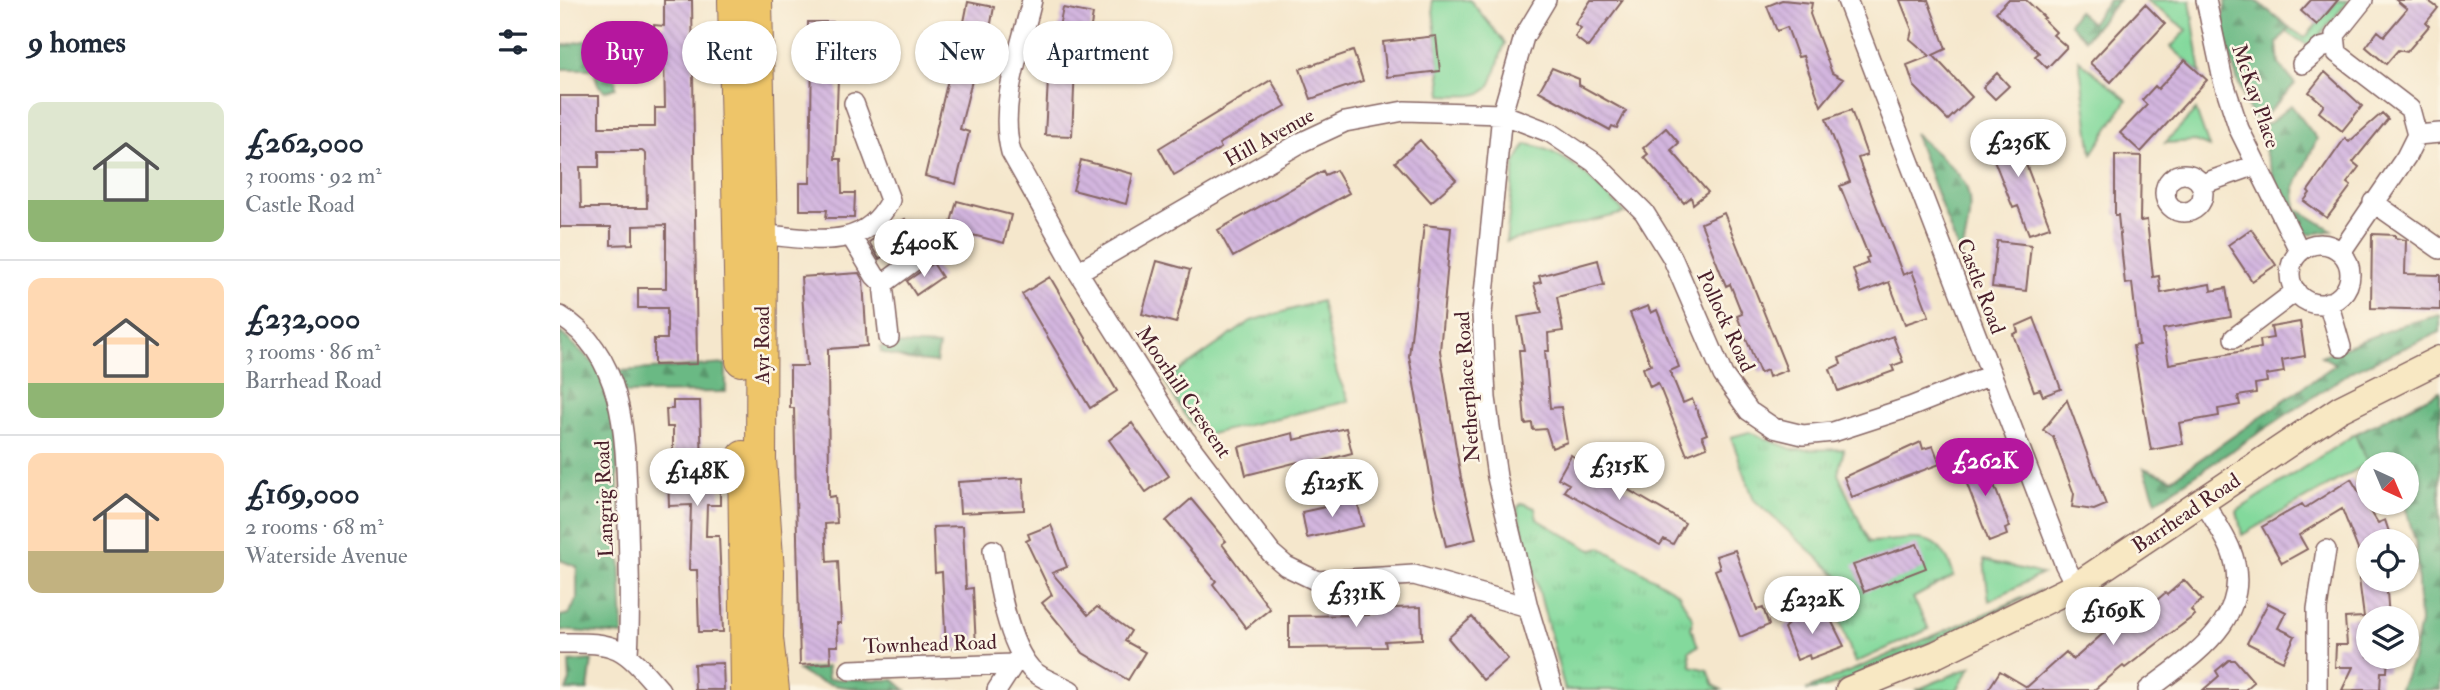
<!DOCTYPE html>
<meta charset="utf-8">
<style>
body{margin:0;font-family:"IM FELL Double Pica",serif;background:#f2f2f3;color:#1f2937;height:100vh;display:flex;flex-direction:column;font-size:26px;white-space:nowrap}
*{box-sizing:border-box;margin:0}
p{font-size:23px;color:#747a83}
.icon{flex:none;width:38px;height:38px;fill:none;stroke:currentColor;stroke-width:2;stroke-linecap:round;stroke-linejoin:round}
.map{position:relative;flex:1;overflow:hidden}
.details{display:flex;flex-direction:column;background:#fff;width:560px}
.details>*{flex:none}
.guide{position:absolute;left:21px;top:21px;width:665px;height:63px;display:flex;gap:14px}
.needle{width:46px;rotate:136deg}
.tools{position:absolute;left:1796px;top:452px;display:grid;gap:14px}
.tools a{display:grid;place-items:center;width:63px;height:63px;border-radius:50%;background:#fff;box-shadow:0 2px 5px #0004;font-size:35px}
.price{position:absolute;translate:-50% -60px;padding:0 16px;border-radius:24px;background:#fff;color:#222;font-size:23px;line-height:46px;filter:drop-shadow(0 2px 4px #0008)}
.price::after{content:'';position:absolute;left:50%;top:42px;width:21px;height:16px;margin-left:-10px;background:inherit;clip-path:polygon(0 0,100% 0,50% 100%)}
.price.current{background:#b5179e;color:#fff}
ul{padding:0;list-style:none}
li{display:flex;align-items:center;gap:21px;height:175px;padding:0 28px}
li+li{border-top:2px solid #e0e1e3}
li span{display:grid;place-items:center;flex:none;width:196px;height:140px;border-radius:14px;color:#555}
li>.icon{margin-inline-start:auto}
span .icon{width:84px;height:84px;fill:#fffc;stroke-width:1}
li b{font-size:30px}
h2{display:flex;justify-content:space-between;align-items:center;height:84px;padding:0 28px;font-size:30px}
.chip{padding:0 24px;border-radius:32px;background:#fff;box-shadow:0 2px 5px #0004;font-size:24px;line-height:63px}
.chip.current{background:#b5179e;color:#fff}
main{display:flex;flex:1;min-height:0}
.map>svg:first-child{display:block}
</style>
<main>
<section class="details">
<h2>9 homes<svg class="icon" aria-label="filters" viewBox="0 0 24 24"><path d="M4 7h16M4 17h16"/><circle cx="9" cy="7" r="2"/><circle cx="15" cy="17" r="2"/></svg></h2>
<ul>
<li><span style="background:linear-gradient(#dfe7d0 70%,#8fb573 0)"><svg class="icon" aria-label="home" viewBox="0 0 24 24"><path d="M3 11l9-7 9 7M6 9v11h12V9"/></svg></span><div><b>£262,000</b><p>3 rooms · 92 m²</p><p>Castle Road</p></div></li>
<li><span style="background:linear-gradient(#ffd9b3 75%,#8fb573 0)"><svg class="icon" aria-label="home" viewBox="0 0 24 24"><path d="M3 11l9-7 9 7M6 9v11h12V9"/></svg></span><div><b>£232,000</b><p>3 rooms · 86 m²</p><p>Barrhead Road</p></div></li>
<li><span style="background:linear-gradient(#ffd9b3 70%,#c2b280 0)"><svg class="icon" aria-label="home" viewBox="0 0 24 24"><path d="M3 11l9-7 9 7M6 9v11h12V9"/></svg></span><div><b>£169,000</b><p>2 rooms · 68 m²</p><p>Waterside Avenue</p></div></li>
</ul>
</section>
<div class="map">
<svg width="1880" height="690" viewBox="0 0 1880 690">
<defs>
<pattern id="forest-firs" width="22" height="20" patternUnits="userSpaceOnUse" patternTransform="scale(1.75)"><rect width="22" height="20" fill="#6ab984"/><path d="M5 1l3.5 6h-7zM16 11l3.5 6h-7z" fill="#59966c"/></pattern>
<pattern id="park-tufts" width="24" height="20" patternUnits="userSpaceOnUse" patternTransform="scale(1.75)"><rect width="24" height="20" fill="#83d99c"/><path d="M3 7l-1-3M5 7V3M7 7l1-3M15 17l-1-3M17 17v-4M19 17l1-3" fill="none" stroke="#73ba87"/></pattern>
<pattern id="building-back-hatch" width="6" height="6" patternUnits="userSpaceOnUse" patternTransform="scale(1.75)"><rect width="6" height="6" fill="#d3b6df"/><path d="M-1 5l2 2M0 0l6 6M5-1l2 2" fill="none" stroke="#b79cc0"/></pattern>
</defs>
<rect width="100%" height="100%" fill="#fcf5e5"/>
<filter id="ink" filterUnits="userSpaceOnUse"><feTurbulence type="fractalNoise" baseFrequency=".0143" numOctaves="2"/><feDisplacementMap in="SourceGraphic" scale="14" xChannelSelector="R" yChannelSelector="G"/><feConvolveMatrix kernelMatrix="1 2 1 2 8 2 1 2 1" color-interpolation-filters="sRGB"/></filter>
<filter id="wash" filterUnits="userSpaceOnUse"><feTurbulence type="fractalNoise" baseFrequency=".00686" numOctaves="4" result="noise"/><feDisplacementMap in="SourceGraphic" scale="28" xChannelSelector="R" yChannelSelector="G"/><feGaussianBlur stdDeviation="1.57" result="paint"/><feColorMatrix in="noise" values="0 0 0 0 0 0 0 0 0 0 0 0 0 0 0 0 0 1.4 0 .05"/><feComposite in="paint" operator="in"/></filter>
<g filter="url(#wash)">
<rect width="100%" height="100%" fill="#f5e7cc"/>
<path fill="#83d99c" stroke="#667c64" stroke-width="2" d="M872,0H910L945,43C927,92 938,98 882,95Z
M1586,0H1630L1641,74L1611,47L1627,30Z
M1778,0H1789L1750,47L1727,32L1730,28L1745,38Z
M1519,60L1567,100L1532,154Z
M1636,110L1649,147L1635,141L1605,143Z
M966,144C1006,150 1038,185 1065,213L946,242L955,163Z
M1795,434L1808,463L1682,535L1677,511Z
M1424,560L1482,574L1429,601Z
M1481,590C1429,617 1376,640 1323,663C1300,673 1271,690 1246,690Z"/>
<path fill="url(#forest-firs)" stroke="#5a6c58" stroke-width="2" d="M1549,0H1559L1525,39L1509,23L1518,11L1531,23Z
M1667,0H1695L1730,28L1717,43L1719,64L1735,84L1707,114L1692,119C1682,92 1654,27 1667,0Z
M51,35L56,88L45,91L38,85L34,69H0V46Z
M1731,105L1757,139L1735,187L1736,208L1772,230C1763,232 1749,237 1740,230C1725,218 1704,149 1697,128L1711,122Z
M1354,133C1411,185 1419,180 1401,258Z
M1880,315V332L1792,371L1596,501L1584,468L1612,479L1776,364L1761,356L1845,324Z
M0,332L39,368L56,426L63,635L0,630V616L9,614L17,599V567L0,560Z
M340,344L379,346L376,363L348,360L321,352L320,347Z
M49,359L59,371L166,364V392L62,393Z
M1880,391V690H1839L1852,661L1860,623L1856,544L1844,502L1846,464H1833L1830,455L1808,463L1795,434Z
M32,660L28,690H6L10,681L9,662Z
M267,667L268,679L334,680L346,690C311,690 263,690 238,670Z"/>
<path fill="url(#park-tufts)" stroke="#667c64" stroke-width="2" d="M761,301L777,374L789,401L642,436L623,413L605,381L691,321Z
M1189,432L1234,450L1284,449L1278,474L1309,542C1350,542 1379,524 1394,576L1353,598L1369,629L1295,663L1279,618L1266,600L1283,595L1279,577L1194,500L1171,437Z
M962,503L975,508L977,519L1031,550L1040,547L1118,593L1133,619L1131,628L1138,646L1129,651L1131,666L1148,670L1154,685L1162,690H1005L957,508Z
M1411,667L1397,690H1356L1359,689Z"/>
<g id="blocks">
<path fill="url(#building-back-hatch)" fill-rule="evenodd" d="M104,0H132L137,364L94,365V339H107V308H78V288H106V225L73,226V244L51,245V227H0V96H39V127H95V108H105L104,54L94,52V25L104,26ZM39,151H82L86,154L87,208H21L20,167H39Z
M1031,0H1063L1028,47L1015,37L1021,28L1015,24Z
M1222,0L1252,3L1250,14L1272,73L1283,79L1261,106L1243,56L1238,57L1227,27L1217,31L1207,6Z
M1340,0H1368L1386,49L1373,55L1412,97L1388,120L1354,86L1347,65L1370,56L1350,39L1352,30Z
M1448,0H1466L1485,18L1483,19L1496,32L1493,35L1507,47L1487,68L1475,56L1479,53L1436,12Z
M1751,0H1778L1757,25L1741,11Z
M1836,0H1867L1878,8L1866,23L1869,26L1847,52L1838,50L1826,64L1806,47L1818,31L1824,36L1847,9Z
M408,2L434,7L424,61L417,60L400,129L409,132L396,184L365,176L390,71L394,72Z
M1585,4L1605,24L1551,82L1530,63Z
M503,8L533,14L524,68L515,66L512,136L485,135L488,80Z
M248,22H274L273,52H279L275,159H281L282,193H295L294,218H266L267,210H240V183H250L252,54H248Z
M876,36L880,71L827,77L823,42Z
M793,51L803,81L751,99L740,69Z
M1625,60L1647,80L1581,152L1560,133L1587,105L1582,100L1595,86L1598,89Z
M992,68L1019,79V85L1066,111L1057,128L1052,126L1050,130L979,91Z
M1765,72L1802,106L1782,131L1759,112L1764,105L1749,92Z
M1437,73L1449,86L1435,99L1423,87Z
M711,80L726,106L659,144L661,148L614,175L599,148Z
M1291,110L1307,155L1298,158L1343,275L1352,271L1369,316L1345,324L1329,282L1301,293L1293,269L1308,263L1306,258L1309,257L1280,186L1290,182L1266,119Z
M1822,113L1828,119L1793,162L1799,167L1787,183L1791,186L1767,218L1744,201L1750,193L1748,191L1785,138L1789,142Z
M1106,128L1119,143L1111,150L1148,192L1133,204L1131,197L1124,203L1084,157L1088,154L1083,148Z
M1445,128H1452L1490,227L1469,234L1458,206L1453,208L1427,142L1432,140L1430,134Z
M860,140L896,180L871,202L835,162Z
M1555,155L1581,156L1580,221L1587,220L1593,277L1599,276L1601,293L1650,284L1651,291L1666,288L1671,317L1603,329L1609,364L1701,348L1700,340L1713,338L1711,327L1740,322L1745,356L1722,360L1724,372L1706,375L1707,382L1695,384L1696,393L1678,396L1680,405L1658,409L1659,416L1619,423L1623,444L1591,450L1573,346L1579,345L1572,283L1565,284L1558,215H1555Z
M521,160L573,174L566,204L513,190Z
M776,170L789,193L673,257L658,230L763,171L765,175Z
M397,201L451,215L444,243L389,229Z
M1164,213L1227,370L1209,377L1207,370L1200,373L1177,316L1182,314L1170,284L1166,286L1141,223Z
M345,219L355,235L319,259L309,242Z
M864,225L891,228L880,351L901,478L916,539L886,546L874,497L849,356Z
M1691,229L1716,265L1692,281L1668,245Z
M1812,234L1835,235V238L1846,240L1845,274L1880,275V310L1811,308Z
M1437,241L1471,245L1466,291L1432,287Z
M1038,260L1044,285L997,297L1003,331L988,333L989,351H985L990,408L1001,407L1007,442L992,448L986,429L973,430L972,423L965,424L959,350H964L958,317L982,313L974,284L981,282L979,276Z
M597,261L630,270L616,323L582,314Z
M373,263L382,277L356,295L347,281Z
M299,273L303,280L307,346L268,349L269,497L275,496L277,523L265,524L267,562L278,561L281,623H277L278,646H270L271,663L240,665L234,408H230V366H247L241,277Z
M490,277L557,391L530,408L462,294Z
M1088,306L1091,313L1097,310L1119,367L1110,371L1123,403L1132,399L1147,434L1142,436L1147,447L1127,455L1098,383L1090,387L1083,368L1091,365L1070,313Z
M1474,318L1501,389L1483,396L1480,389L1474,391L1453,334L1458,332L1456,326Z
M1333,336L1343,362L1332,366L1334,371L1278,391L1270,369L1281,364L1279,358Z
M1507,400L1546,505L1534,510L1512,507L1514,494L1493,437L1483,430Z
M113,401H140L142,465H160V505H147L146,536H159L163,632H139L137,570H129L131,505L109,506L108,476H113V427H107L106,409H113Z
M572,423L609,476L586,492L549,440Z
M786,428L792,453L739,467L738,462L686,475L679,447L733,433L734,440Z
M1361,442L1363,449L1373,446L1380,464L1292,497L1284,477Z
M1011,455L1033,469H1042L1053,475L1055,482L1125,523L1113,544L1104,539L1100,545L1004,491L1009,484L998,478Z
M1417,456L1420,463L1425,461L1450,527L1445,529L1447,535L1429,542L1399,463Z
M463,478L464,510L400,513L398,482Z
M1791,479L1818,523L1825,520L1832,541H1808V575L1782,509L1739,535L1747,549L1722,563L1702,527L1742,504L1745,508Z
M631,499L666,541L662,544L710,609L686,628L653,584L656,581L606,521Z
M797,500L803,526L747,538L742,512Z
M491,525L507,567L492,573L528,615L537,607L571,631L565,641L585,652L568,680L523,653L482,603L492,595L466,541L470,539L468,534Z
M403,526L406,589L413,588L416,647L386,649L382,572L375,573L373,527Z
M1357,544L1366,568L1304,592L1293,565Z
M1175,550L1197,610L1203,608L1209,625L1180,637L1155,570L1160,568L1156,556Z
M1799,579H1826L1829,618H1808V656H1828L1827,672H1821L1820,690H1782L1793,667H1775L1776,645H1787L1785,618L1804,617Z
M1624,580L1642,600L1631,610L1635,615L1565,668L1563,666L1534,690H1428L1440,671L1467,687L1506,652L1513,660L1555,623L1561,631L1605,593L1607,595Z
M1708,603L1726,612L1718,628L1735,636L1723,661L1687,643Z
M861,607L862,639L825,641L826,647L729,648V616L809,615L808,609Z
M1244,608L1250,623L1269,616L1284,646L1250,659L1249,655L1237,660L1224,628Z
M912,617L948,659L923,680L888,638Z
M1669,660H1675L1694,682L1685,690H1643L1659,676L1656,671Z
M163,663L164,690H135L134,664Z"/>
</g>
</g>
<g filter="url(#ink)">
<use href="#blocks" fill-opacity="0" stroke="#866563" stroke-width="2"/>
<g fill="none" stroke-linecap="round" stroke-linejoin="round">
<g stroke="#866563" stroke-width="22">
<path id="street" d="M472,0C461,48 438,104 451,152L518,272L614,425L711,553L726,566L757,581L854,575L968,607
M986,0L964,37L942,114L922,314L926,398L937,477L968,607L993,690
M1287,0L1505,565L1516,586
M1646,0L1663,80L1679,129L1740,252
M1742,64L1761,48L1776,44
M1857,135L1880,133
M1605 193a19 19 0 1 1 38 0a19 19 0 1 1-38 0Z
M1642,184L1696,165
M1813,202L1880,249
M190,234C243,235 302,258 330,200L294,103
M292,238L315,276L323,284L329,338
M1730 274a30 30 0 1 1 60 0a30 30 0 1 1-60 0Z
M1781,252L1846,157L1857,135L1850,109L1777,53L1775,35L1803,0
M518,272L742,142L785,122L844,111L942,114L991,133L1034,162L1084,212L1112,257L1163,375L1189,411L1214,428L1243,435L1273,432L1350,407L1431,375
M323,284L362,255
M1768,302L1781,347
M0,316C71,359 65,453 68,525C69,568 71,610 68,653
M1674,338L1736,291
M433,550C438,583 448,644 471,669C481,679 498,684 510,690
M0,643C59,642 62,646 100,690
M290,670L453,664
M437,690L459,656
M1588,690C1634,655 1698,616 1670,548C1663,532 1652,516 1643,501
M1757,690V609L1766,550"/>
</g>
<g stroke="#866563" stroke-width="29">
<path id="secondary" d="M1289,690L1377,654L1516,586L1780,409L1880,359"/>
</g>
<g stroke="#866563" stroke-width="32">
<path id="primary" d="M173,0L181,361
M197,0L202,234L201,459L209,571L208,638L214,690
M183,456L186,690"/>
</g>
<use href="#street" stroke="#fff" stroke-width="19"/>
<use href="#secondary" stroke="#f8e8c3" stroke-width="26"/>
<use href="#primary" stroke="#eec569" stroke-width="30"/>
</g>
</g>
<g text-anchor="middle" stroke-width="5" stroke-linejoin="round" paint-order="stroke">
<g font-size="21" fill="#4a1f2b" stroke="#fcf5e5">
<text transform="translate(1696 96) rotate(71)" y="7">McKay Place</text>
<text transform="translate(709 137) rotate(-29)" y="7">Hill Avenue</text>
<text transform="translate(1421 286) rotate(69)" y="7">Castle Road</text>
<text transform="translate(1166 321) rotate(65)" y="7">Pollock Road</text>
<text transform="translate(202 345) rotate(-90)" y="7">Ayr Road</text>
<text transform="translate(907 387) rotate(-94)" y="7">Netherplace Road</text>
<text transform="translate(624 392) rotate(56)" y="7">Moorhill Crescent</text>
<text transform="translate(44 499) rotate(-92)" y="7">Langrig Road</text>
<text transform="translate(1626 513) rotate(-34)" y="7">Barrhead Road</text>
<text transform="translate(370 644) rotate(-2)" y="7">Townhead Road</text>
</g>
</g>
</svg>
<div class="tools">
<a><svg class="needle" viewBox="-14 -14 28 28"><path d="M0-13l5 13h-10z" fill="#e53935"/><path d="M0 13l5-13h-10z" fill="#747a83"/></svg></a>
<a><svg class="icon" aria-label="locate" viewBox="0 0 24 24"><circle cx="12" cy="12" r="6"/><path d="M12 2v4M12 18v4M2 12h4M18 12h4"/></svg></a>
<a><svg class="icon" aria-label="layers" viewBox="0 0 24 24"><path d="M12 4l9 5-9 5-9-5zM3 14l9 5 9-5"/></svg></a>
</div>
<b class="price" style="left:1458px;top:179px">£236K</b>
<b class="price" style="left:364px;top:279px">£400K</b>
<b class="price current" style="left:1425px;top:498px">£262K</b>
<b class="price" style="left:1059px;top:502px">£315K</b>
<b class="price" style="left:137px;top:508px">£148K</b>
<b class="price" style="left:772px;top:519px">£125K</b>
<b class="price" style="left:796px;top:629px">£331K</b>
<b class="price" style="left:1252px;top:636px">£232K</b>
<b class="price" style="left:1553px;top:647px">£169K</b>
<div class="guide">
<a class="chip current">Buy</a>
<a class="chip">Rent</a>
<a class="chip">Filters</a>
<a class="chip">New</a>
<a class="chip">Apartment</a>
</div>
</div>
</main>
